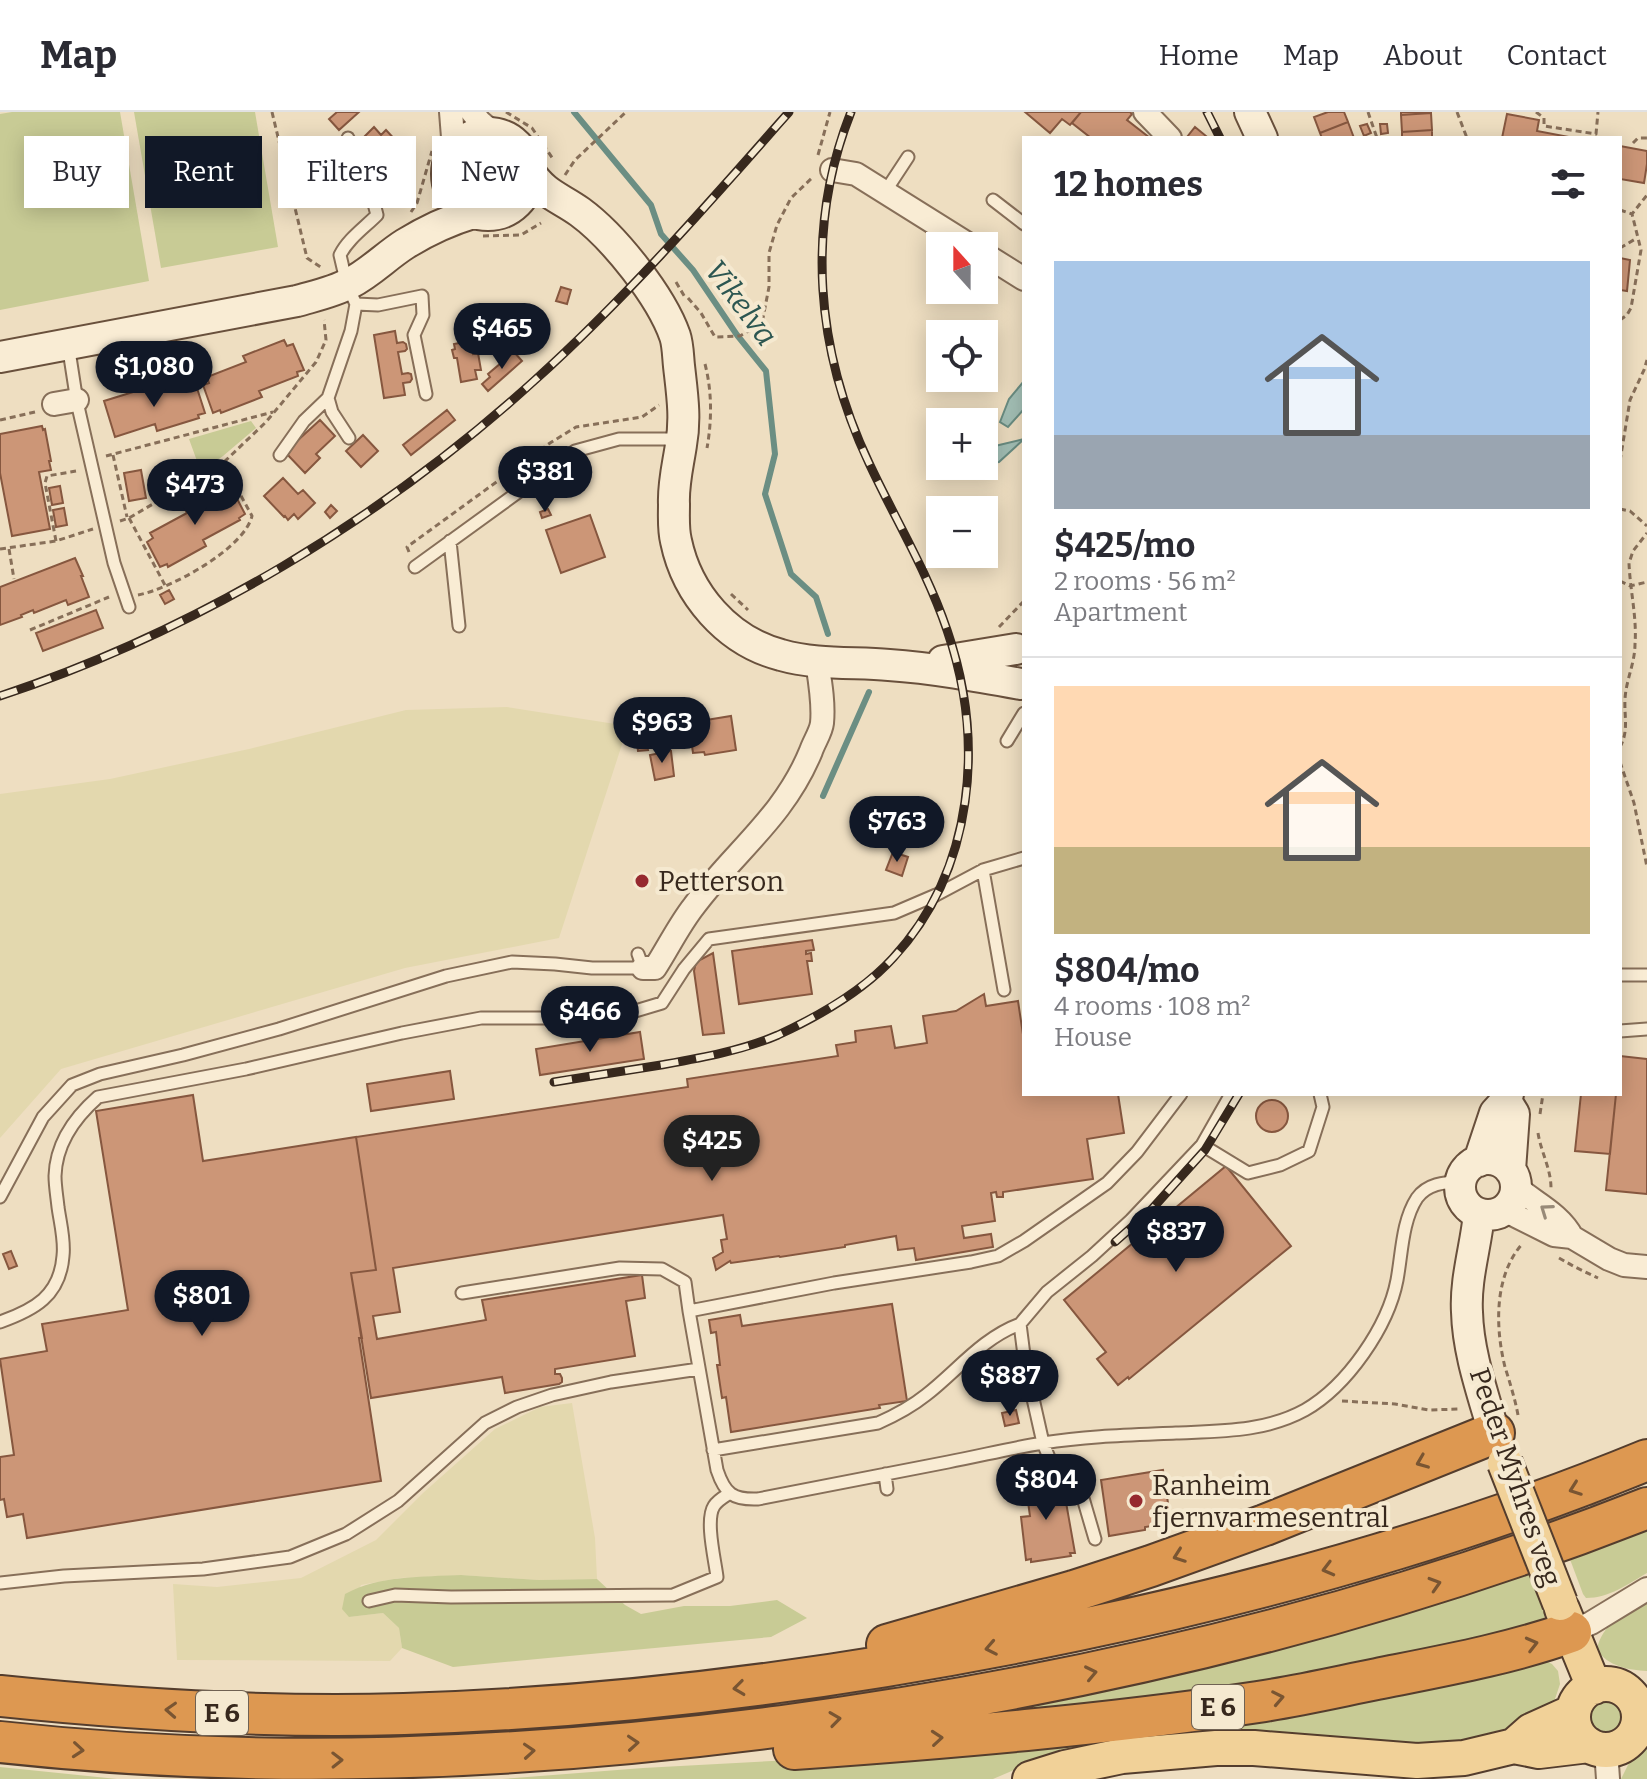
<!DOCTYPE html>
<meta charset="utf-8">
<style>
body{margin:0;font-family:Bitter,serif;background:#f7f7f7;color:#2b2b33;height:100vh;display:flex;flex-direction:column;font-size:30px;white-space:nowrap}
*{box-sizing:border-box;margin:0}
p{font-size:26px;color:#7c7c81}
.icon{flex:none;width:44px;height:44px;fill:none;stroke:currentColor;stroke-width:2;stroke-linecap:round;stroke-linejoin:round}
.map{position:relative;flex:1;overflow:hidden}
.drawer{position:absolute;left:1022px;top:24px;width:600px;height:960px;display:flex;flex-direction:column;background:#fff;border-radius:0px;box-shadow:0 4px 20px #0003}
.drawer>*{flex:none}
.top-card{position:absolute;left:24px;top:24px;width:760px;height:72px;display:flex;gap:16px}
.needle{width:52px;rotate:339deg}
.fabs{position:absolute;left:926px;top:120px;display:grid;gap:16px}
.fabs a{display:grid;place-items:center;width:72px;height:72px;border-radius:0px;background:#fff;box-shadow:0 4px 20px #0003;font-size:40px}
.price{position:absolute;translate:-50% -68px;padding:0 18px;border-radius:28px;background:#111827;color:#fff;font-size:26px;line-height:52px;filter:drop-shadow(0 2px 4px #0008)}
.price::after{content:'';position:absolute;left:50%;top:48px;width:24px;height:18px;margin-left:-12px;background:inherit;clip-path:polygon(0 0,100% 0,50% 100%)}
.price.on{background:#222;color:#fff}
ul{padding:0;list-style:none}
li{display:grid;align-content:center;gap:16px;height:424px;padding:0 32px}
li+li{border-top:2px solid #e1e1e2}
li span{display:grid;place-items:center;height:248px;border-radius:0px;color:#555}
li>.icon{margin-inline-start:auto}
span .icon{width:144px;height:144px;fill:#fffc;stroke-width:1}
li b{font-size:34px}
h2{display:flex;justify-content:space-between;align-items:center;height:96px;padding:0 32px;font-size:34px}
.chip{padding:0 28px;border-radius:0px;background:#fff;box-shadow:0 4px 20px #0003;font-size:28px;line-height:72px}
.chip.on{background:#111827;color:#fff}
header{display:flex;align-items:center;gap:48px;box-sizing:border-box;height:112px;padding:0 40px;background:#fff;border-bottom:2px solid #e1e1e2}
header strong{font-size:38px}
nav{display:flex;gap:44px;margin-inline-start:auto;font-size:28px}
.map>svg:first-child{display:block}
</style>
<header>
<strong>Map</strong>
<nav><a>Home</a><a>Map</a><a>About</a><a>Contact</a></nav>
</header>
<div class="map">
<svg width="1647" height="1667" viewBox="0 0 1647 1667">
<rect width="100%" height="100%" fill="#eedec1"/>
<path fill="#e3d8ae" d="M507,595L628,614L559,826L405,856L61,957L0,1026V682L110,667L249,637L406,598Z
M572,1291L595,1426L597,1467L539,1468L461,1463L399,1466L361,1473L349,1505L383,1501L399,1516L402,1536L390,1549L177,1548L173,1472L217,1475L301,1466L376,1428L423,1381L495,1317L540,1295Z"/>
<path fill="#c8cb95" d="M12,0H120L149,169L0,198V2Z
M134,0H255L278,135L161,156Z
M251,309L256,316L223,344L201,360L189,327Z
M1647,1412V1461C1628,1472 1609,1486 1586,1486L1583,1482L1568,1442Z
M1527,1457L1545,1501L1544,1509L1540,1514L1325,1565L817,1622Z
M461,1463L539,1468L597,1467L625,1493L641,1502L684,1494H730L777,1488L807,1506L771,1525L453,1555L402,1536L399,1516L383,1501L349,1505L342,1497L345,1482C380,1463 422,1465 461,1463Z
M1647,1484V1559C1628,1558 1608,1554 1597,1538C1601,1512 1627,1499 1647,1484Z
M1536,1544L1552,1552L1558,1559L1560,1572L1555,1587L1543,1604L1519,1618L1445,1636L1081,1639L1014,1658L993,1667H502L643,1656L792,1648Z
M1590 1604a16 16 0 1 1 32 0a16 16 0 1 1-32 0Z
M1647,1631V1667H1621L1629,1651Z
M0,1655L117,1667H0Z"/>
<path fill="#a4c0b6" stroke="#6b8e83" stroke-width="2" d="M1024,269V297L1008,315L1000,310L1009,287Z
M1024,327L999,350L984,352V340L995,334Z"/>
<g fill="none" stroke-linecap="round" stroke-linejoin="round">
<path stroke="#6b8e83" stroke-width="6" d="M574,0L651,93L661,122L693,158L737,223L766,259L775,342L765,382L791,462L816,485L828,522
M823,684L869,580"/>
</g>
<path fill="#cc9677" stroke="#86573f" stroke-width="2" d="M337,0H359L339,18L329,7Z
M1025,0H1081L1070,13L1062,7L1050,21Z
M1081,0H1130L1132,2L1127,8L1150,26H1091L1072,11Z
M1328,0H1344L1348,10L1320,21L1314,5Z
M1401,0H1431V1L1401,3Z
M1431,1L1432,18L1402,20L1401,3Z
M1507,2L1539,8L1537,19L1574,26H1502Z
M1348,10L1354,26H1322L1320,21Z
M1367,12L1371,21L1364,24L1360,14Z
M1380,12H1387L1388,21L1381,22Z
M374,15L381,23L386,18L399,32L376,55L363,41L368,36L360,29Z
M1195,15L1206,24L1204,26L1187,25Z
M1432,18V26H1402V20Z
M327,26L352,51L344,59L318,34Z
M1620,34L1647,39V52L1644,71L1620,67Z
M1620,146L1630,148L1627,179L1620,178Z
M561,175L571,178L567,192L556,189Z
M527,206L529,222L479,230L476,213Z
M395,219L397,231L403,230L406,232L407,237L405,239L398,240L402,262L408,261L411,262L412,267L410,270L403,271L405,283L384,286L374,223Z
M284,228L287,234L293,232L304,258L297,260L298,264L259,279L262,285L221,301L220,298L213,301L203,273L209,271L207,265L246,250L243,244Z
M470,229L473,242L478,241L481,258H475L477,267L461,270L457,246H454L452,238L455,237L454,232Z
M514,240L522,249L488,279L482,272L490,265L488,262Z
M188,270L190,275L196,273L205,301L198,303L199,306L157,319L155,312L115,325L104,289L146,276L148,282Z
M447,298L455,308L411,343L403,333Z
M320,308L335,324L316,342L320,346L305,361L285,340Z
M42,314L43,318L45,317L51,349H49L51,358L39,360L50,417L12,424L0,361V322Z
M363,323L378,339L361,355L346,339Z
M141,358L146,386L129,389L124,361Z
M283,366L298,382L303,378L315,391L298,407L294,402L288,408L285,404L284,405L264,384Z
M60,374L63,391L52,393L49,376Z
M222,375L225,381L232,377L245,402L239,406L240,408L203,428L206,434L168,455L167,452L160,455L147,430L153,426L150,421L187,401L184,395Z
M331,393L337,399L330,406L325,400Z
M64,396L67,413L56,415L53,398Z
M548,397L551,403L542,406L540,400Z
M590,403L605,445L561,461L546,418Z
M75,446L83,464H81L89,485L68,493L66,488L34,501L33,498L21,503L22,505L0,513V475Z
M169,478L174,487L165,492L160,483Z
M96,498L103,516L43,539L36,521Z
M731,604L736,638L705,643L704,640L693,641L689,614L701,612L700,609Z
M645,624L648,638L638,639L636,625Z
M671,639L674,664L655,668L650,643Z
M893,740L908,745L902,764L886,758Z
M812,828L814,838L806,839V842L811,841L812,849H807L812,882L739,892L732,839Z
M713,841L724,921L703,923L694,859L696,850Z
M984,882L986,894L1018,889L1024,929V982H1118L1124,1021L1087,1027L1093,1067L1003,1080V1085H997L996,1080L991,1081L995,1109L962,1114L964,1126L991,1122L993,1135L916,1148L914,1136L898,1138L896,1124L845,1133V1135L780,1145L779,1144L731,1151L730,1149L716,1158L713,1146L723,1140L721,1128L727,1127L723,1103L393,1156L400,1200L373,1204L377,1227L486,1208L482,1188L642,1163L645,1186L626,1189L635,1244L555,1257V1262H560L562,1266V1270L559,1272L505,1281L502,1265L371,1286L351,1161L376,1158L356,1025L688,975L687,967L838,944L836,933L856,930L855,919L891,914L895,936L927,931L923,904L956,899Z
M640,920L644,947L540,963L536,937Z
M1620,944L1647,947V1082L1606,1078L1616,982H1620Z
M450,959L454,987L371,999L367,972Z
M1581,982H1616L1610,1042L1575,1039Z
M193,983L203,1049L356,1025L376,1158L351,1161L362,1226H359L381,1369L27,1426L23,1402L7,1405L4,1387L0,1388V1345L14,1343L0,1247L47,1239L42,1212L128,1198L96,999Z
M1256 1004a16 16 0 1 1 32 0a16 16 0 1 1-32 0Z
M1226,1054L1291,1134L1129,1267L1128,1265L1118,1273L1097,1247L1106,1240L1064,1188Z
M11,1139L17,1154L9,1157L3,1142Z
M892,1192L907,1289L879,1293L880,1296L731,1320L726,1285L722,1286L717,1253H720L716,1220L711,1221L709,1208L740,1203L742,1214Z
M1016,1298L1019,1311L1005,1314L1002,1301Z
M1163,1358L1171,1411L1145,1415V1418L1109,1424L1101,1368Z
M1052,1364L1055,1381L1064,1379L1075,1441H1070L1071,1444L1031,1450V1447L1026,1448L1021,1405L1030,1404L1025,1368Z"/>
<g fill="none" stroke-linecap="round" stroke-linejoin="round">
<g stroke="#876f59" stroke-width="15">
<path id="lane" d="M348,26L372,84L377,103C364,116 348,127 340,143L347,173L356,192L351,219L328,286L332,300L349,326
M885,80L908,45
M993,88L1024,112
M356,192L378,193L422,184L423,203L414,223L426,282
M68,232L77,290L114,451L129,495
M280,343L304,309L328,286
M450,429L459,514
M415,455L575,339L619,327H666L681,330
M1007,629L1024,601
M983,758L1004,878
M1620,863H1647
M1620,919L1647,917
M1181,982L1137,1040L1107,1071L1024,1129L998,1144L971,1150L834,1171L689,1199L717,1358C725,1382 733,1388 758,1387C822,1375 885,1362 948,1350C980,1344 1011,1336 1043,1331C1087,1324 1131,1323 1176,1321C1221,1319 1265,1320 1305,1298C1347,1274 1388,1215 1397,1168C1402,1141 1402,1109 1417,1086C1427,1072 1444,1070 1460,1070
M1202,1033L1248,1061L1280,1053L1309,1039L1323,995L1320,982
M0,1085L43,1005L72,973L100,962L183,943L279,917L446,864L512,850L555,852L592,856H643L638,842
M462,1181L620,1156L662,1157L685,1170L689,1199
M0,1210C34,1198 60,1184 63,1144C65,1128 60,1110 58,1095C57,1085 55,1074 55,1064C56,1031 74,1006 98,985L246,957L402,921L481,906H612L662,891L684,857L709,827L894,801L936,783L983,758L1024,746
M713,1338L878,1311C896,1303 911,1295 926,1283C957,1259 982,1226 1020,1212
M885,1362L887,1377
M1095,1427L1083,1386L1050,1348L1043,1331L1025,1251L1020,1212L1047,1180L1092,1144L1131,1108L1202,1033L1231,982
M0,1471L64,1464L203,1457L290,1445L346,1422L398,1389L485,1311L517,1295L552,1283L611,1270L699,1257
M369,1489L395,1483L451,1485L673,1483L717,1465C715,1448 705,1408 714,1394C718,1388 724,1385 730,1381"/>
</g>
<g stroke="#876f59" stroke-width="26">
<path id="street" d="M451,0L454,38
M472,0L480,10L493,21
M1145,0L1170,26
M832,58L856,62L971,134
M984,142L1024,167
M54,292L77,288
M643,856H655C668,836 679,813 694,794C735,739 784,705 811,639C814,630 821,620 822,611C824,591 820,569 817,550
M1516,1075C1535,1091 1560,1102 1572,1125
M1504,1098L1554,1123L1572,1125L1609,1147L1624,1153L1647,1155
M1571,1520L1591,1511L1647,1477
M1606,1638L1608,1667"/>
</g>
<g stroke="#69503c" stroke-width="34">
<path id="secondary" d="M1250,0L1262,26
M447 62a41 41 0 1 1 82 0a41 41 0 1 1-82 0Z
M529,59C545,83 559,85 580,100C614,125 661,184 675,224C678,233 678,245 679,254C682,281 686,306 681,333C678,353 673,372 674,392C674,404 673,417 676,429C687,482 727,529 781,543C816,553 853,550 889,553C933,556 977,564 1021,572
M0,245L297,189C314,184 334,180 350,171C370,161 386,144 405,132C426,119 450,108 473,101
M943,549L1016,537
M1506,989L1514,1002L1510,1058
M1460 1075a28 28 0 1 1 56 0a28 28 0 1 1-56 0Z
M1479,1049L1495,1001L1506,989L1508,982
M1479,1102C1476,1134 1465,1167 1467,1200C1468,1241 1483,1282 1494,1321"/>
</g>
<g stroke="#543d2d" stroke-width="38">
<path id="primary" d="M1562,1497L1594,1575
M1573 1605a33 33 0 1 1 66 0a33 33 0 1 1-66 0Z
M1514,1634L1539,1639L1589,1633
M1030,1667L1065,1656L1122,1644L1216,1636H1254L1417,1649L1464,1646L1514,1634L1531,1619L1573,1600"/>
</g>
<g stroke="#543d2d" stroke-width="44">
<path id="highway" d="M887,1533L1074,1479L1151,1454L1265,1413L1494,1321
M0,1584C134,1598 269,1606 404,1602C630,1595 853,1565 1074,1519C1270,1478 1462,1424 1647,1348
M0,1630C264,1659 520,1648 782,1614C1078,1574 1369,1506 1647,1396
M794,1637C949,1626 1104,1613 1258,1590C1298,1584 1337,1575 1377,1567C1442,1554 1509,1542 1571,1520"/>
</g>
<path stroke="#876f59" stroke-width="3" stroke-dasharray="6 4" stroke-linecap="butt" d="M272,0L307,146L322,156
M506,0L532,16L553,47
M1368,0L1377,26
M1457,0L1467,26
M1536,0L1544,6V14L1596,22L1598,0
M1633,31L1638,26H1647
M818,43L830,0
M565,63L575,48L626,0
M1620,98L1632,102
M411,100L417,91L432,39
M483,124L521,123L541,111
M1620,136L1637,126
M676,170L686,187
M688,186L701,201L715,225L740,224L762,211L769,175V141L777,113L791,86L813,65
M1620,208L1627,203L1631,196L1641,138L1632,102L1647,83
M705,252C712,279 712,308 707,336
M0,308L35,300
M113,343L127,405
M106,344L273,300
M1620,349L1630,288L1644,258L1647,248
M1620,397L1630,399L1647,414
M129,406L166,475
M120,409L129,406L223,351L266,310L316,250L326,228L324,208
M56,429L45,371L47,364L76,359
M0,437L56,429L93,417
M9,437L14,467
M409,440L407,435L550,331L576,315L642,305L659,293
M1620,469L1630,474L1647,470
M731,482L748,498
M138,483C170,477 244,437 252,404L223,351
M999,515L1024,489
M30,518L109,485
M1620,635C1629,619 1624,604 1625,587C1626,568 1635,551 1635,532C1637,505 1630,478 1629,451L1633,439L1647,421
M1620,650L1634,691L1647,755
M1540,1002L1543,982
M1538,1021C1541,1040 1551,1057 1551,1076
M1559,1146L1575,1155L1598,1166
M1342,1289L1395,1292L1429,1298L1461,1297
M1518,1303C1515,1287 1510,1271 1505,1255C1495,1215 1494,1163 1523,1131"/>
<use href="#lane" stroke="#f9ecd4" stroke-width="11"/>
<use href="#street" stroke="#f9ecd4" stroke-width="22"/>
<use href="#secondary" stroke="#f9ecd4" stroke-width="30"/>
<use href="#primary" stroke="#f1d198" stroke-width="34"/>
<use href="#highway" stroke="#dd9851" stroke-width="40"/>
<g stroke="#37281d" stroke-width="9">
<path id="rail" d="M1207,0L1220,26
M0,584C196,519 382,407 535,268C626,186 708,92 789,0
M554,970C590,964 625,959 661,953C700,946 741,939 778,923C817,905 864,878 893,846C975,757 985,628 947,518C927,459 895,407 869,351C816,239 805,116 851,0
M1115,1130L1151,1098L1205,1038L1239,982"/>
</g>
<use href="#rail" stroke="#f5e9d0" stroke-width="6" stroke-dasharray="18" stroke-linecap="butt"/>
<g stroke="#543d2d" stroke-width="38" stroke-linecap="butt">
<path id="primary-bridge" d="M1505,1351L1560,1491"/>
</g>
<use href="#primary-bridge" stroke="#f1d198" stroke-width="34"/>
</g>
<defs><path id="oneway-chevron" d="M-2-3.5L2.5 0L-2 3.5" fill="none" stroke-width="1.6" stroke-linecap="round" stroke-linejoin="round" transform="scale(2)"/></defs>
<use stroke="#988a78" href="#oneway-chevron" transform="translate(1546 1098) rotate(-145)"/>
<g stroke="#795532">
<use href="#oneway-chevron" transform="translate(1422 1350) rotate(158)"/>
<use href="#oneway-chevron" transform="translate(1575 1377) rotate(160)"/>
<use href="#oneway-chevron" transform="translate(1179 1444) rotate(160)"/>
<use href="#oneway-chevron" transform="translate(1328 1457) rotate(165)"/>
<use href="#oneway-chevron" transform="translate(1435 1472) rotate(-17)"/>
<use href="#oneway-chevron" transform="translate(1532 1532) rotate(-14)"/>
<use href="#oneway-chevron" transform="translate(991 1536) rotate(169)"/>
<use href="#oneway-chevron" transform="translate(1091 1561) rotate(-12)"/>
<use href="#oneway-chevron" transform="translate(739 1576) rotate(173)"/>
<use href="#oneway-chevron" transform="translate(1278 1586) rotate(-11)"/>
<use href="#oneway-chevron" transform="translate(171 1598) rotate(-177)"/>
<use href="#oneway-chevron" transform="translate(835 1607) rotate(-8)"/>
<use href="#oneway-chevron" transform="translate(937 1626) rotate(-5)"/>
<use href="#oneway-chevron" transform="translate(633 1631) rotate(-4)"/>
<use href="#oneway-chevron" transform="translate(78 1638) rotate(5)"/>
<use href="#oneway-chevron" transform="translate(529 1639) rotate(-4)"/>
<use href="#oneway-chevron" transform="translate(337 1648) rotate(-1)"/>
</g>
<g fill="#96292f" stroke="#f5e9d0" stroke-width="3">
<circle cx="642" cy="769" r="8"/>
<circle cx="1136" cy="1389" r="8"/>
</g>
<g text-anchor="middle" stroke-width="8" stroke-linejoin="round" paint-order="stroke">
<g fill="#f5e9d0" stroke="#706253" stroke-width="2">
<rect x="1192" y="1573" width="52" height="44" rx="6"/>
<rect x="196" y="1579" width="52" height="44" rx="6"/>
</g>
<g font-size="26" font-weight="bold" fill="#37281d">
<text x="1218" y="1604">E 6</text>
<text x="222" y="1610">E 6</text>
</g>
<g font-size="28" fill="#37281d" stroke="#f5e9d0" text-anchor="start">
<text x="658" y="779">Petterson</text>
<text x="1152" y="1383">Ranheim<tspan x="1152" dy="32">fjernvarmesentral</tspan></text>
</g>
<g font-size="28" fill="#37281d" stroke="#f5e9d0">
<text transform="translate(1516 1365) rotate(71)" y="10">Peder Myhres veg</text>
</g>
<g font-size="30" font-style="italic" fill="#2c5651" stroke="#f5e9d0">
<text transform="translate(741 191) rotate(53)" y="10">Vikelva</text>
</g>
</g>
</svg>
<div class="fabs">
<a><svg class="needle" viewBox="-14 -14 28 28"><path d="M0-13l5 13h-10z" fill="#e53935"/><path d="M0 13l5-13h-10z" fill="#7c7c81"/></svg></a>
<a><svg class="icon" aria-label="locate" viewBox="0 0 24 24"><circle cx="12" cy="12" r="6"/><path d="M12 2v4M12 18v4M2 12h4M18 12h4"/></svg></a>
<a>+</a>
<a>−</a>
</div>
<b class="price" style="left:502px;top:259px">$465</b>
<b class="price" style="left:154px;top:297px">$1,080</b>
<b class="price" style="left:545px;top:402px">$381</b>
<b class="price" style="left:195px;top:415px">$473</b>
<b class="price" style="left:662px;top:653px">$963</b>
<b class="price" style="left:897px;top:752px">$763</b>
<b class="price" style="left:590px;top:942px">$466</b>
<b class="price on" style="left:712px;top:1071px">$425</b>
<b class="price" style="left:1176px;top:1162px">$837</b>
<b class="price" style="left:202px;top:1226px">$801</b>
<b class="price" style="left:1010px;top:1306px">$887</b>
<b class="price" style="left:1046px;top:1410px">$804</b>
<div class="top-card">
<a class="chip">Buy</a>
<a class="chip on">Rent</a>
<a class="chip">Filters</a>
<a class="chip">New</a>
</div>
<section class="drawer">
<h2>12 homes<svg class="icon" aria-label="filters" viewBox="0 0 24 24"><path d="M4 7h16M4 17h16"/><circle cx="9" cy="7" r="2"/><circle cx="15" cy="17" r="2"/></svg></h2>
<ul>
<li><span style="background:linear-gradient(#a9c7e8 70%,#9aa5b1 0)"><svg class="icon" aria-label="home" viewBox="0 0 24 24"><path d="M3 11l9-7 9 7M6 9v11h12V9"/></svg></span><div><b>$425/mo</b><p>2 rooms · 56 m²</p><p>Apartment</p></div></li>
<li><span style="background:linear-gradient(#ffd9b3 65%,#c2b280 0)"><svg class="icon" aria-label="home" viewBox="0 0 24 24"><path d="M3 11l9-7 9 7M6 9v11h12V9"/></svg></span><div><b>$804/mo</b><p>4 rooms · 108 m²</p><p>House</p></div></li>
</ul>
</section>
</div>
